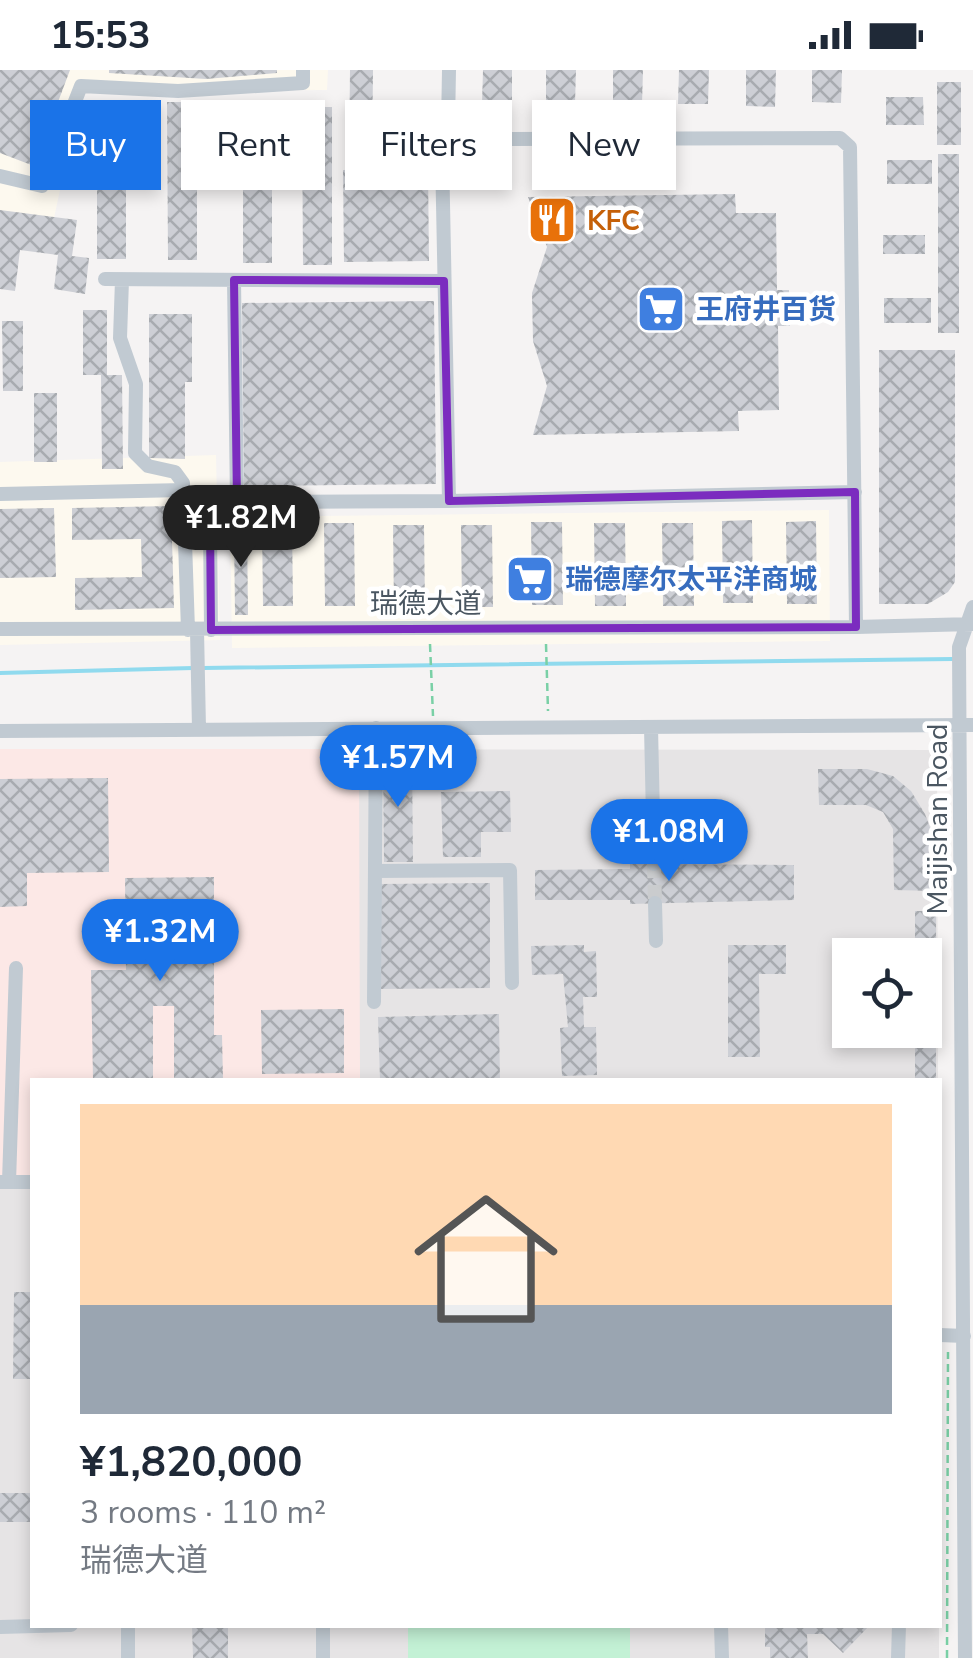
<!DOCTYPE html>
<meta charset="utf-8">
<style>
body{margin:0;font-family:"Nunito Sans","Noto Sans SC",sans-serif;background:#f6f6f7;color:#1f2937;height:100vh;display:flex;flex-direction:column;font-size:38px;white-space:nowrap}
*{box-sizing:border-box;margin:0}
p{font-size:32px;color:#747a83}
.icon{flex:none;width:55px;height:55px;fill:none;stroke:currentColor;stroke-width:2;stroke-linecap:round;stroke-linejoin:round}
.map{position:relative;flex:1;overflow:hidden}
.details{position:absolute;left:30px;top:1008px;width:912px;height:550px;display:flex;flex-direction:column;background:#fff;border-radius:0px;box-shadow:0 5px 15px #0003}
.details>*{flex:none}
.hud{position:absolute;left:30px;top:30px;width:915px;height:90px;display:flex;gap:20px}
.buttons{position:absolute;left:832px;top:868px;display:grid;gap:20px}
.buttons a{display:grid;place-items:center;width:110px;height:110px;border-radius:0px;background:#fff;box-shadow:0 5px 15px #0003;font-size:50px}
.price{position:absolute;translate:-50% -85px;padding:0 22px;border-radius:35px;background:#1a73e8;color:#fff;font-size:32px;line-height:65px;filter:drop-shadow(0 2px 5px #0008)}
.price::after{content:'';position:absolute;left:50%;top:60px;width:30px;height:22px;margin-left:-15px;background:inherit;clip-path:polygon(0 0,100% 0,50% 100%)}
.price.active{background:#222;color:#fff}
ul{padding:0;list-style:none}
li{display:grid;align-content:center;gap:20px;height:530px;padding:0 50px}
li span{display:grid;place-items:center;height:310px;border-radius:0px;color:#555}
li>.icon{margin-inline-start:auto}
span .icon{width:180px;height:180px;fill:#fffc;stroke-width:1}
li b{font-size:42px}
.chip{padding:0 35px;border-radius:0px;background:#fff;box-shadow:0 5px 15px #0003;font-size:35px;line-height:90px}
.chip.active{background:#1a73e8;color:#fff}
.status{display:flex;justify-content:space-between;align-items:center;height:70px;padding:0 50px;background:#fff;direction:ltr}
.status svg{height:28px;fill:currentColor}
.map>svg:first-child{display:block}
</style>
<div class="status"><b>15:53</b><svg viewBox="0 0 49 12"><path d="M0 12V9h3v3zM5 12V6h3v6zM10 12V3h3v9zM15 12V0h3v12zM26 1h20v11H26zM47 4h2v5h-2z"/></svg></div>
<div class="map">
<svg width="973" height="1588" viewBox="0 0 973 1588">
<defs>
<pattern id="building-cross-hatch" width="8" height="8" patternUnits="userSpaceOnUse" patternTransform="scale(2.5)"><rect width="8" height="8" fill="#cdcfd5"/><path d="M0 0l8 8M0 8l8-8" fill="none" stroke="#a8abb0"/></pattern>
</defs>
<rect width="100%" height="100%" fill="#f5f3f3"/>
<path fill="#fdf9ef" d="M0,0H328L327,20L81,22L51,162L0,157Z
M216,385L220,570L0,575V392Z
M829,440L830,571L232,578L230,447Z"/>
<path fill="#e6e4e5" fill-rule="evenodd" d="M0,679L937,680L938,1010H32V1555H939V1588H0ZM850,885H925V960H850Z"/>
<path fill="#fce8e6" d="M0,679H359L360,1010H32V1110L0,1111Z"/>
<path fill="#c3f1d5" d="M408,1555H630V1588H408Z"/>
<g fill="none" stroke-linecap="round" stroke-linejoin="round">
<path stroke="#90daee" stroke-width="4" d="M203,598L953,589
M0,603L193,598"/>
</g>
<path fill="url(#building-cross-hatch)" d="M0,0H70L34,96L0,83Z
M109,0H277V3L206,9L109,3Z
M350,0H373L372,88H349Z
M483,0H512V35L482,34Z
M546,0H576L575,33H546Z
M613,0H643L642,34H613Z
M679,0H709L708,34H678Z
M746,0H776L775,37L746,36Z
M812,0H842L841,33L812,32Z
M937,12H961V75H937Z
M886,27H923L924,55H886Z
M97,31L126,32V189H97Z
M167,32H197V190H168Z
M243,36H272V193H243Z
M302,37H332V195H303Z
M938,84H959V263H938Z
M887,90H932V114H887Z
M428,99L429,191L344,192L343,100Z
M735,124L736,143H776L777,220H789L790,256H778L779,340L738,341L739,361L533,365L547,316L533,271L532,223L547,177L528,127Z
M0,140L77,150L72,186L89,188L85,224L54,219L58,185L20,180L15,221L0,219Z
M883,165H925V184H883Z
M884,228H931V253H884Z
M434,231L436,414L244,416L242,233Z
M83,240H107V305H122L123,399H102L101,305H83Z
M149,244H192V312H185V389L149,388Z
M2,251H23V321H3Z
M879,280H955V512L948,522L928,534H879Z
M34,323H57V392H34Z
M171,436L174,538L75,540V508L142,507L141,469L72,470V438Z
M54,438L56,507L0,508V439Z
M752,450L753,533H723L722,451Z
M816,451L817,534H787L786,452Z
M531,452H562L563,535H532Z
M292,453L293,536H263L262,454Z
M324,453H354L355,536H325Z
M594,453H625L626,536H595Z
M662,453H693L694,536H663Z
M234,455H247L248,545H235Z
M393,455H424L425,538H394Z
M461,455H492L493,537H462Z
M383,687H412L413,792H384Z
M818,699H867L893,706L911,721L925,744L934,768L933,821L894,820L893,759L883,742L866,735H819Z
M108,708L109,802L27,803V836L0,837V709Z
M510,721L511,762H481V787H443L441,722Z
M630,794L794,795V830L630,834V830H535V800L630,799Z
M214,807V965H222L223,1010H174V936H153V1010H93L91,900H126L125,808Z
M490,813V918L380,919L379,814Z
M915,841H936V1010H915V960H925V885H915Z
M584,875V882L596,881L597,927H583L584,957H596L597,1005L562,1006L560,958L568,957L563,904L532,905L531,876Z
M728,875H786V904H759L760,987H728Z
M344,939V1003L262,1004L261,940Z
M499,944L500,1010H380L378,947Z
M14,1222H32V1309H13Z
M0,1423H32V1452H0Z
M192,1555H228V1588H193Z
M765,1555H870L843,1583L823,1564H807L808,1588H770V1577H765Z"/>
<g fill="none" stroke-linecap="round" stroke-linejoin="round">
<path stroke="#caccce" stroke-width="14" stroke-dasharray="14 7" stroke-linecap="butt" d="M654,794L655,833"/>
<path stroke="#7ad0a6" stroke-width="2.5" stroke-dasharray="8 5" stroke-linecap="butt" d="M430,574L433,646
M546,574L548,641
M947,1588L948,1282"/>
<path stroke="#c1cad2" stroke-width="14" d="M449,0L448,56L453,76
M0,106L42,116L81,16L178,21L303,13V0
M105,209L444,211
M122,210L120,268L136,314L135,383L148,396L175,402L183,413L188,560
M234,210L237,432
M855,422L449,431L442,84L463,69L840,68L850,77L856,557
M0,424L184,420
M0,559L856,557L973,554
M197,560L199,659
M211,560L210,450L215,438L237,432L449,431
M651,657L654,794
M0,661L973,655
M375,801L510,800L512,913
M655,833L656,871
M374,932L376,658
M1,1112H32
M9,1112L16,898
M940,1265L964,1266
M128,1555V1588
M323,1555V1588
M721,1555L722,1588
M0,1557L71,1555
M898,1588L899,1555
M965,1588L959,577L973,537"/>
</g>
<path fill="none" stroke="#7b2cbf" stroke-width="8" stroke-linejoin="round" d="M234,210L444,211L449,431L855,422L856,557L211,560L210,450L215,438L237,432Z"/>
<defs>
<g id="restaurant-square" transform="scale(2.5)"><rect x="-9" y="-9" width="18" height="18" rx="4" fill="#e8710a" stroke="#fff"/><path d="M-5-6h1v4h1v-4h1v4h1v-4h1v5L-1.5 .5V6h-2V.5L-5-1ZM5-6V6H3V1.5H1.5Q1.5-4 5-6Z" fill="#fff"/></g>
<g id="supermarket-square" transform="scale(2.5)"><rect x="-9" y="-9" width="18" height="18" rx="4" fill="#3f7fe0" stroke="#fff"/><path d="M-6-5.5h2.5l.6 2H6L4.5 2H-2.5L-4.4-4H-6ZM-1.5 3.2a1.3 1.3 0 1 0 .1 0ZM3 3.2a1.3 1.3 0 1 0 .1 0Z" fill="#fff"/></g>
</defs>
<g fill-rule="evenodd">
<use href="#restaurant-square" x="552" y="150"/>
<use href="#supermarket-square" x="661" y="239"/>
<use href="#supermarket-square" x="530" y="509"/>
</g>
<g text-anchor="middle" stroke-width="9" stroke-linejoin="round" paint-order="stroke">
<g font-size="28" font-weight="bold" fill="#c56008" stroke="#fff" text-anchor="start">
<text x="587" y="160">KFC</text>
</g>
<g font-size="28" font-weight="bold" fill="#366cbe" stroke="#fff" text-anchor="start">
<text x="696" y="249">王府井百货</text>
<text x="565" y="519">瑞德摩尔太平洋商城</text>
</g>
<g font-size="28" fill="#4a5661" stroke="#fff">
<text x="426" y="543">瑞德大道</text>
<text transform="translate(937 749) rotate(-90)" y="10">Maijishan Road</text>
</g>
</g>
</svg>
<div class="buttons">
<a><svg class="icon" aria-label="locate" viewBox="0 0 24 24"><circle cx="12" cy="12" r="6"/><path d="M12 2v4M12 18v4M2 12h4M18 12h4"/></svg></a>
</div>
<b class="price active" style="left:241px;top:500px">¥1.82M</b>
<b class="price" style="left:398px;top:740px">¥1.57M</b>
<b class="price" style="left:669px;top:814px">¥1.08M</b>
<b class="price" style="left:160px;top:914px">¥1.32M</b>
<div class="hud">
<a class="chip active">Buy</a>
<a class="chip">Rent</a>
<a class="chip">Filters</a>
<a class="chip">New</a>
</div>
<section class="details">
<ul>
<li><span style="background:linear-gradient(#ffd9b3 65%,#9aa5b1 0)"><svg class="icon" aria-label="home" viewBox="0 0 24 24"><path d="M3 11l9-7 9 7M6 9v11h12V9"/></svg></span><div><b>¥1,820,000</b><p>3 rooms · 110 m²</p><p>瑞德大道</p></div></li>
</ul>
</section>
</div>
